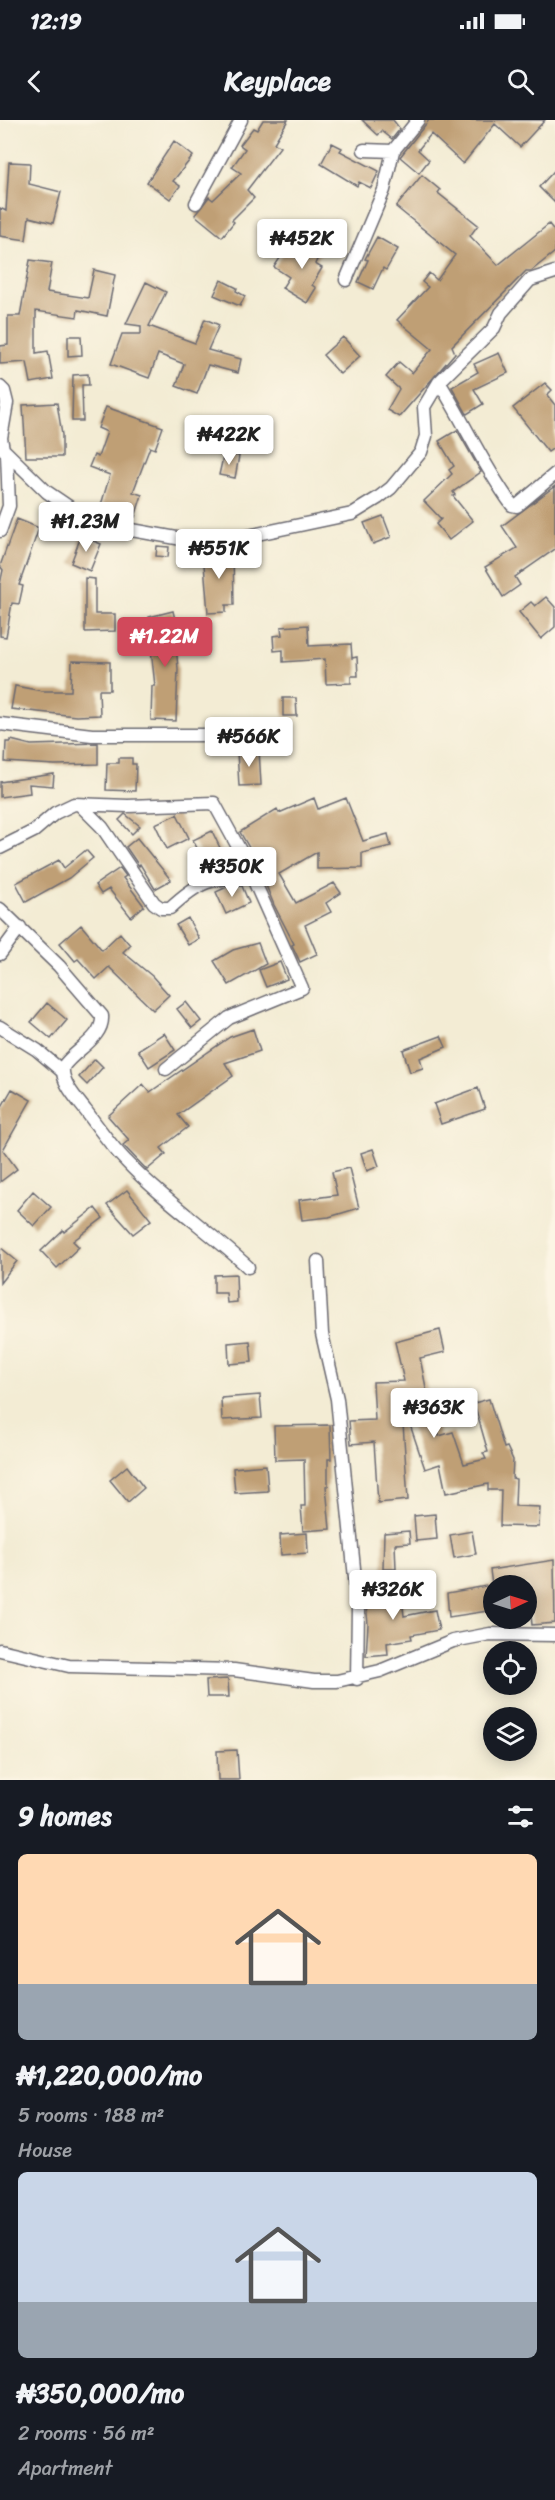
<!DOCTYPE html>
<meta charset="utf-8">
<style>
body{margin:0;font-family:Sriracha,sans-serif;background:#242831;color:#f1f3f6;height:100vh;display:flex;flex-direction:column;font-size:22px;white-space:nowrap}
*{box-sizing:border-box;margin:0}
p{font-size:20px;color:#9ea1a6}
.icon{flex:none;width:33px;height:33px;fill:none;stroke:currentColor;stroke-width:2;stroke-linecap:round;stroke-linejoin:round}
.map{position:relative;height:1660px;overflow:hidden}
.side{display:flex;flex-direction:column;background:#171b24;flex:1}
.side>*{flex:none}
.needle{width:39px;rotate:86deg}
.controls{position:absolute;left:483px;top:1455px;display:grid;gap:12px}
.controls a{display:grid;place-items:center;width:54px;height:54px;border-radius:50%;background:#171b24;box-shadow:0 3px 15px #0003;font-size:30px}
.price{position:absolute;translate:-50% -51px;padding:0 14px;border-radius:6px;background:#fff;color:#222;font-size:20px;line-height:39px;filter:drop-shadow(0 2px 3px #0008)}
.price::after{content:'';position:absolute;left:50%;top:36px;width:18px;height:14px;margin-left:-9px;background:inherit;clip-path:polygon(0 0,100% 0,50% 100%)}
.price.on{background:#d1495b;color:#fff}
ul{padding:0;list-style:none}
li{display:grid;align-content:center;gap:12px;height:318px;padding:0 18px}
li span{display:grid;place-items:center;height:186px;border-radius:9px;color:#555}
li>.icon{margin-inline-start:auto}
span .icon{width:108px;height:108px;fill:#fffc;stroke-width:1}
li b{font-size:26px}
h2{display:flex;justify-content:space-between;align-items:center;height:72px;padding:0 18px;font-size:26px}
.status{display:flex;justify-content:space-between;align-items:center;height:42px;padding:0 30px;background:#171b24;direction:ltr}
.status svg{height:16px;fill:currentColor}
header{display:flex;justify-content:space-between;align-items:center;height:78px;padding:0 18px;background:#171b24;font-size:27px;font-weight:700}
.map>svg:first-child{display:block}
</style>
<div class="status"><b>12:19</b><svg viewBox="0 0 49 12"><path d="M0 12V9h3v3zM5 12V6h3v6zM10 12V3h3v9zM15 12V0h3v12zM26 1h20v11H26zM47 4h2v5h-2z"/></svg></div>
<header><svg class="icon" aria-label="back" viewBox="0 0 24 24"><path d="M15 5l-7 7 7 7"/></svg>Keyplace<svg class="icon" aria-label="search" viewBox="0 0 24 24"><circle cx="10" cy="10" r="6"/><path d="M15 15l6 6"/></svg></header>
<div class="map">
<svg width="555" height="1660" viewBox="0 0 555 1660">
<rect width="100%" height="100%" fill="#fcf5e5"/>
<filter id="ink" filterUnits="userSpaceOnUse"><feTurbulence type="fractalNoise" baseFrequency=".0167" numOctaves="2"/><feDisplacementMap in="SourceGraphic" scale="12" xChannelSelector="R" yChannelSelector="G"/><feConvolveMatrix kernelMatrix="1 2 1 2 8 2 1 2 1" color-interpolation-filters="sRGB"/></filter>
<filter id="wash" filterUnits="userSpaceOnUse"><feTurbulence type="fractalNoise" baseFrequency=".008" numOctaves="4" result="noise"/><feDisplacementMap in="SourceGraphic" scale="24" xChannelSelector="R" yChannelSelector="G"/><feGaussianBlur stdDeviation="1.35" result="paint"/><feColorMatrix in="noise" values="0 0 0 0 0 0 0 0 0 0 0 0 0 0 0 0 0 1.4 0 .05"/><feComposite in="paint" operator="in"/></filter>
<g filter="url(#wash)">
<rect width="100%" height="100%" fill="#f3ecd4"/>
<g id="blocks">
<path fill="#bf9f75" d="M263,0H288L274,23L280,27L247,70L254,78L232,100L234,102L222,117L195,95L209,77L213,80L241,53L232,47L245,29L240,25L253,8L257,10Z
M362,0H393L400,9L392,19L382,11L378,15Z
M429,0H545L520,27L495,4L463,44L431,14L418,30L429,40L419,53L400,37Z
M174,21L193,36L173,61L180,66L170,79L147,62Z
M332,23L342,28L340,31L379,51L371,68L359,62L357,66L321,44Z
M9,42L30,43L29,64L61,72L53,103L29,97L26,120L0,116V88L6,91Z
M555,50V83L539,67Z
M422,55L440,70L438,73L478,105L470,116L498,145L549,104L555,112V132L531,151H526L452,226L455,233L399,297L387,290L399,269L386,257L399,242L412,253L432,229L397,200L428,167L422,162L429,153L437,160L455,135L396,87Z
M310,116L325,123L315,144L322,148L312,165L316,168L307,183L282,168L289,157L274,147L286,129L299,139Z
M377,117L398,129L386,150L383,148L373,169L358,162L368,140L365,139Z
M30,140L52,143L47,172L88,178L94,150L115,155L107,196L78,190L77,197L36,191V233L48,231L53,259L31,263L27,242L0,244V226L8,225V196H20Z
M221,160L237,168L236,171L245,176L240,186L214,175Z
M146,162L166,172L149,206L195,223L205,199L219,205L208,230L241,239L238,253L208,245L197,274L176,266L184,244L158,234L149,258L111,244L122,214H141V206L126,204Z
M68,216H81L82,235L68,236Z
M343,217L360,236L340,254L323,235Z
M499,233L508,253L474,269L483,284L467,294L452,267L478,252L474,244Z
M88,254L89,265H82L83,301H72L73,255Z
M545,263L552,270L547,275L555,285V327L548,332L513,288Z
M57,283L62,315V337H26L23,285Z
M106,287L163,307L155,329L150,327L133,372L142,375L135,397L101,385L110,355L89,347L94,335L98,337L107,312L98,308Z
M457,310L481,352L453,372L455,375L453,376L473,401L449,420L436,404L441,399L424,381L452,354L449,350L454,346L439,321Z
M224,333L239,336L235,358L219,355Z
M555,366V429L515,457L520,465L503,477L485,447L517,428L502,406Z
M383,396L391,417L373,424L364,403Z
M17,399L39,408L19,465L23,466L19,484L12,483L6,517L0,516V464L3,450L0,446Z
M81,416L101,424L90,451L71,443Z
M157,426L169,427L168,437L156,436Z
M233,431L234,485H226V492L208,493L203,432Z
M85,458L95,459V494H115V511L85,512Z
M546,477L555,487V507L541,519L519,492L531,482L535,486Z
M173,491L178,512H175L178,549L176,601L151,600L152,566H155L151,529L156,528L149,497Z
M308,505L309,526L351,524L352,538L357,537L358,556H351V563L326,564L325,539L283,542V530L274,531L273,516L282,515L281,507Z
M72,541L110,542V570H99L100,595L76,596L11,589L15,566L42,571H71Z
M283,578H296L297,596H283Z
M11,620L31,625L98,623V644L55,645L5,642L6,622H11Z
M259,630L261,665L239,666L237,631Z
M119,638H132V644H136L135,671L106,670L107,643H119Z
M54,654L53,666L29,664L30,673L0,677V662Z
M314,678L318,689L346,678L363,721L388,714L391,726L362,733V748L317,749V732L279,754L296,783L334,763L341,773L326,783L331,792L305,805L317,834L300,842L292,825L294,824L274,785L255,738L240,712L277,689L279,693Z
M125,694L140,706L132,714L119,700Z
M177,694L189,718L167,729L155,704Z
M212,711L221,730L203,740L193,720Z
M137,718L171,760L155,769L140,744L139,746L126,727Z
M86,730L93,738L69,758L26,782L16,763L59,740L64,748Z
M120,748L126,756L123,758L144,786L131,797L109,769L101,774L95,765Z
M229,766H242L249,783L226,794L216,772Z
M188,798L199,819L188,825L176,805Z
M81,805L102,830L120,813L130,825L123,832L152,856L169,875L153,890L109,847L96,859L78,839L75,841L60,823Z
M258,823L266,844L229,865L214,841L233,830Z
M280,842L287,859L266,867L259,850Z
M186,882L201,901L192,908L177,889Z
M47,883L67,900L51,919L31,902Z
M253,909L260,931L225,943L233,956L178,995L188,1007L161,1028L166,1034L147,1050L123,1025L129,1020L108,996L143,964L150,972L230,917Z
M164,913L175,930L149,947L138,930Z
M441,916L446,927L420,938L423,948L410,952L403,930Z
M95,939L103,947L87,965L79,957Z
M478,968L485,989L441,1004L434,984Z
M12,969L31,980L3,1030L17,1049L0,1062V990Z
M373,1029L379,1046L367,1051L361,1033Z
M349,1048L359,1088L329,1097L302,1100L299,1080L337,1075L332,1052Z
M127,1070L151,1100L133,1114L107,1085Z
M33,1071L51,1087L34,1106L17,1090Z
M95,1088L103,1098L73,1121L79,1127L57,1148L41,1131L63,1110L64,1112Z
M0,1127L17,1141L0,1163Z
M236,1154L237,1182L227,1183L226,1173H214V1155Z
M440,1210L445,1232L420,1238L432,1297L436,1296L439,1316L453,1312L464,1344L486,1339L483,1333L488,1332L474,1283L489,1279L504,1328L507,1327L513,1340L512,1358L516,1359L515,1386L540,1387L539,1407L500,1406L501,1370H488V1364L446,1373L440,1344L425,1349L404,1287L402,1288L408,1380L378,1383L374,1322L351,1324L349,1301L375,1300L373,1262L404,1261L395,1222Z
M250,1221L252,1242L229,1244L228,1223Z
M260,1275L262,1298L222,1300L221,1278Z
M330,1305L331,1339H328V1366H326L330,1409L303,1411L301,1386H305L304,1339L275,1340L274,1306Z
M266,1345L268,1371L235,1373L233,1348Z
M127,1346L144,1368L128,1382L110,1360Z
M435,1394L437,1419L416,1421L414,1396Z
M409,1411L410,1423L395,1424L396,1449H383L384,1413Z
M472,1411L476,1434L454,1438L450,1415Z
M307,1413L308,1433L281,1435L280,1415Z
M554,1440L555,1503L532,1505L528,1466H494V1490L449,1497L447,1473L492,1465L490,1450Z
M401,1469L404,1496L435,1490L439,1510L411,1515L412,1519L387,1523L388,1534L366,1536L368,1504L365,1473Z
M228,1559L229,1577H207L206,1560Z
M237,1630L239,1660H218L217,1631Z"/>
</g>
</g>
<g filter="url(#ink)">
<use href="#blocks" fill-opacity="0" stroke="#6b6971" stroke-width="1.5"/>
<g fill="none" stroke-linecap="round" stroke-linejoin="round">
<g stroke="#6b6971" stroke-width="15">
<path id="minor" d="M364,30L393,31L418,0
M196,83L241,0
M555,152L530,160L501,193L494,208L439,262C464,302 484,347 512,385L517,386L555,354
M346,160L384,70L393,31
M0,267L4,271L7,283L1,318L3,329L47,372L72,389L115,407L210,424L352,394L378,378L391,368L421,332L426,316L424,287L439,262
M0,411L9,386L7,334
M0,604L92,615H250
M81,686L102,707L154,783L161,788H170C199,761 212,756 253,758
M0,728L34,711L55,693L74,684L128,686L214,683L242,734L302,868L229,898L166,949
M0,789L59,846L102,896C104,918 74,930 63,947C61,962 76,978 86,991C99,1008 111,1026 126,1041C163,1080 208,1110 248,1147
M0,834L20,807
M0,907L37,930L63,952
M318,1141L322,1214L337,1279L358,1488L357,1559
M0,1530L69,1546L234,1550L314,1561H337L380,1551L453,1521L490,1514L555,1515"/>
</g>
<use href="#minor" stroke="#fff" stroke-width="12"/>
</g>
</g>
</svg>
<div class="controls">
<a><svg class="needle" viewBox="-14 -14 28 28"><path d="M0-13l5 13h-10z" fill="#e53935"/><path d="M0 13l5-13h-10z" fill="#9ea1a6"/></svg></a>
<a><svg class="icon" aria-label="locate" viewBox="0 0 24 24"><circle cx="12" cy="12" r="6"/><path d="M12 2v4M12 18v4M2 12h4M18 12h4"/></svg></a>
<a><svg class="icon" aria-label="layers" viewBox="0 0 24 24"><path d="M12 4l9 5-9 5-9-5zM3 14l9 5 9-5"/></svg></a>
</div>
<b class="price" style="left:302px;top:150px">₦452K</b>
<b class="price" style="left:229px;top:346px">₦422K</b>
<b class="price" style="left:86px;top:433px">₦1.23M</b>
<b class="price" style="left:219px;top:460px">₦551K</b>
<b class="price on" style="left:165px;top:548px">₦1.22M</b>
<b class="price" style="left:249px;top:648px">₦566K</b>
<b class="price" style="left:232px;top:778px">₦350K</b>
<b class="price" style="left:434px;top:1319px">₦363K</b>
<b class="price" style="left:393px;top:1501px">₦326K</b>
</div>
<section class="side">
<h2>9 homes<svg class="icon" aria-label="filters" viewBox="0 0 24 24"><path d="M4 7h16M4 17h16"/><circle cx="9" cy="7" r="2"/><circle cx="15" cy="17" r="2"/></svg></h2>
<ul>
<li><span style="background:linear-gradient(#ffd9b3 70%,#9aa5b1 0)"><svg class="icon" aria-label="home" viewBox="0 0 24 24"><path d="M3 11l9-7 9 7M6 9v11h12V9"/></svg></span><div><b>₦1,220,000/mo</b><p>5 rooms · 188 m²</p><p>House</p></div></li>
<li><span style="background:linear-gradient(#c9d6e8 70%,#9aa5b1 0)"><svg class="icon" aria-label="home" viewBox="0 0 24 24"><path d="M3 11l9-7 9 7M6 9v11h12V9"/></svg></span><div><b>₦350,000/mo</b><p>2 rooms · 56 m²</p><p>Apartment</p></div></li>
</ul>
</section>
